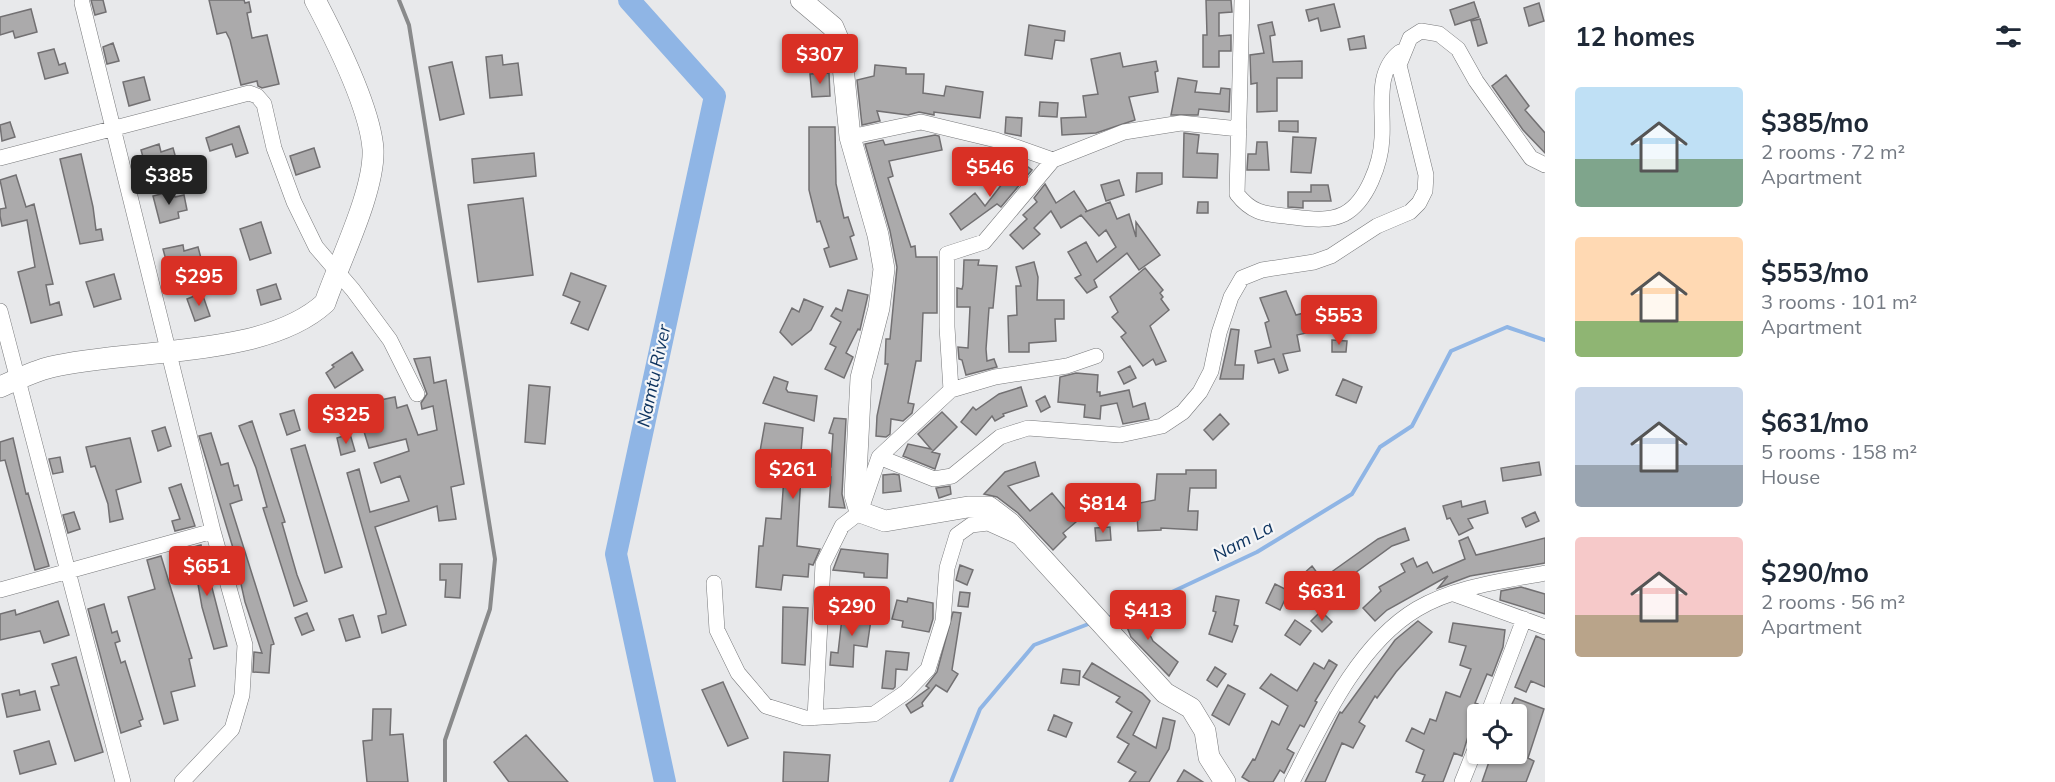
<!DOCTYPE html>
<meta charset="utf-8">
<style>
body{margin:0;font-family:Mulish,sans-serif;background:#f6f6f7;color:#1f2937;height:100vh;display:flex;flex-direction:column;font-size:22px;white-space:nowrap}
*{box-sizing:border-box;margin:0}
p{font-size:20px;color:#747a83}
.icon{flex:none;width:33px;height:33px;fill:none;stroke:currentColor;stroke-width:2;stroke-linecap:round;stroke-linejoin:round}
.map{position:relative;flex:1;overflow:hidden}
.drawer{display:flex;flex-direction:column;background:#fff;width:510px}
.drawer>*{flex:none}
.tools{position:absolute;left:1467px;top:704px;display:grid;gap:12px}
.tools a{display:grid;place-items:center;width:60px;height:60px;border-radius:6px;background:#fff;box-shadow:0 2px 4px #0004;font-size:30px}
.price{position:absolute;translate:-50% -51px;padding:0 14px;border-radius:6px;background:#d93025;color:#fff;font-size:20px;line-height:39px;filter:drop-shadow(0 2px 3px #0008)}
.price::after{content:'';position:absolute;left:50%;top:36px;width:18px;height:14px;margin-left:-9px;background:inherit;clip-path:polygon(0 0,100% 0,50% 100%)}
.price.selected{background:#222;color:#fff}
ul{padding:0;list-style:none}
li{display:flex;align-items:center;gap:18px;height:150px;padding:0 30px}
li span{display:grid;place-items:center;flex:none;width:168px;height:120px;border-radius:6px;color:#555}
li>.icon{margin-inline-start:auto}
span .icon{width:72px;height:72px;fill:#fffc;stroke-width:1}
li b{font-size:26px}
h2{display:flex;justify-content:space-between;align-items:center;height:72px;padding:0 30px;font-size:26px}
main{display:flex;flex:1;min-height:0}
.map>svg:first-child{display:block}
</style>
<main>
<div class="map">
<svg width="1545" height="782" viewBox="0 0 1545 782">
<rect width="100%" height="100%" fill="#e8e9eb"/>
<g fill="none" stroke-linecap="round" stroke-linejoin="round">
<path stroke="#8fb5e5" stroke-width="4" d="M1107,618L1157,599L1257,552L1352,494L1380,447L1412,426L1451,351L1507,327L1545,340
M951,782L980,709L1034,645L1091,623"/>
<path stroke="#8fb5e5" stroke-width="22" d="M629,0L715,96L616,554L665,782"/>
</g>
<path fill="#abaaab" stroke="#727072" stroke-width="1.5" d="M91,0H103L106,12L95,15Z
M209,0H244L245,3L249,2L251,12L247,13L252,38L267,35L279,84L262,88L258,86L257,81L241,85L230,40L226,32L217,34Z
M1206,0H1231L1232,12L1219,13V36L1231,35V51H1219V67H1203V35H1207Z
M1474,2L1479,17L1455,25L1450,10Z
M1539,3L1544,21L1529,26L1524,8Z
M1334,4L1340,27L1321,31L1318,18L1309,21L1306,10Z
M31,9L37,32L15,38L13,31L0,35V17Z
M1480,19L1487,43L1478,46L1471,21Z
M1272,22L1275,35L1270,36L1273,62L1302,61V78H1277V111L1257,112V83L1251,84L1250,55L1264,53L1258,25Z
M1029,25L1065,31L1064,41L1055,40L1052,59L1025,55Z
M1364,36L1366,48L1350,50L1348,39Z
M113,43L119,61L107,64L103,47Z
M54,49L59,65L65,63L68,73L45,79L38,53Z
M1120,53L1123,67L1156,61L1158,71L1155,72L1158,92L1129,97L1135,120L1096,133L1062,135L1061,118L1086,117L1083,96L1098,94L1091,59Z
M502,55L503,65L518,63L522,95L490,98L486,57Z
M452,62L464,114L440,120L429,67Z
M875,65L906,68V74H924L923,93L944,96L946,86L983,92L980,118L934,112V115L919,112L908,115L877,111L880,121L862,125L857,80L874,76Z
M829,73L830,96L812,97L810,74Z
M1506,75L1529,106L1525,110L1545,133V153L1523,130L1492,86Z
M144,77L150,100L129,106L123,82Z
M1178,78L1197,81L1195,92L1220,94L1221,88L1230,89L1229,112L1199,109L1198,115H1171Z
M1040,102L1058,103L1057,117L1039,116Z
M1006,117L1022,118L1021,136L1005,133Z
M1279,121H1298V132L1279,131Z
M10,122L15,137L2,141L0,125Z
M239,126L248,153L236,157L232,144L210,151L206,138Z
M809,127H835L836,184L844,218L848,217L854,235L850,237L857,259L830,267L824,249L829,247L820,221L817,222L809,190Z
M1184,133L1199,135L1197,153L1218,154L1217,178L1183,177Z
M935,135L939,136L942,150L889,161L893,176L888,178L911,247L915,246L916,257H937V313H923L921,361H916L908,403L914,404L912,413L903,421L891,419L890,434L886,437L876,436L877,416L888,364H885L886,339H890L897,267L890,231L865,144L883,140L885,145Z
M1293,137L1316,138L1311,173L1291,172Z
M1257,142H1267L1269,170H1247L1248,154H1256Z
M159,144L161,152L173,148L177,162L165,166L166,169L148,175L141,150Z
M314,148L320,167L296,175L290,156Z
M534,153L536,176L474,183L472,159Z
M81,154L93,207L96,230L101,229L103,240L80,244L60,159Z
M1020,161L1032,170L1001,207L997,204L961,230L950,214L975,193L985,206Z
M1137,173H1162V184L1136,192Z
M16,175L26,207L34,204L53,284L46,285L50,305L59,302L62,315L31,323L18,272L35,267L27,220L2,226L0,216V209L6,208L0,180Z
M1119,180L1124,195L1106,201L1101,185Z
M1045,184L1056,203L1074,191L1087,211L1085,212L1110,202L1117,219L1129,214L1136,237V222L1160,255L1139,270L1127,253L1094,280L1097,287L1087,293L1075,278L1081,275L1068,252L1086,242L1097,262L1116,247L1106,230L1099,236L1081,215L1061,228L1051,211L1034,228L1040,234L1023,249L1010,235L1027,219L1023,215L1037,202L1034,198Z
M1311,185H1328L1331,201H1303V208L1288,207V192H1311Z
M173,191L175,197L184,195L187,210L178,212L179,218L160,223L153,196Z
M523,198L533,275L478,282L468,205Z
M1198,202H1208V213H1197Z
M261,222L271,253L250,260L240,229Z
M183,245L184,251L198,247L205,273L195,276L193,270L170,275L163,249Z
M964,260H979L978,265L997,266L993,308H989L986,349L987,361L994,359L997,367L966,375L962,360L959,359L958,347L968,348L970,307H957V288L962,289L963,285Z
M1034,262L1038,277L1037,300H1064V319H1055L1056,341L1029,343V352H1009L1008,316L1017,315L1016,286H1021L1016,267Z
M1145,268L1163,290L1160,293L1163,297L1161,299L1169,310L1150,326L1166,361L1156,365L1153,359L1143,366L1121,337L1126,333L1112,317L1118,312L1110,297Z
M571,273L606,286L588,330L571,323L580,302L563,295Z
M114,274L121,299L94,307L86,282Z
M276,284L281,299L261,305L257,290Z
M848,290L868,295L860,330L858,329L846,353L853,357L844,378L825,369L836,347L830,344L841,322L831,316L836,308L842,311Z
M1286,291L1296,315L1315,310L1319,325L1305,329L1306,333L1297,335L1300,351L1283,354L1288,370L1279,373L1274,359L1258,363L1255,351L1271,347L1265,323L1269,321L1260,298Z
M202,293L210,316L195,321L187,299Z
M804,299L823,307L811,330L792,345L780,332L792,308L799,312Z
M1231,329L1239,330L1235,365H1244L1243,379H1220Z
M1332,340L1347,341L1346,352H1332Z
M352,352L363,370L335,388L326,373L334,367L332,365Z
M430,357L434,383L446,380L464,484L451,487L456,519L439,521L437,506L375,527L406,625L382,633L378,616L386,614V611L347,473L359,469L370,512L409,501L400,476L381,483L374,463L409,451L406,439L369,448L356,405L395,397L397,408L407,405L418,435L437,430L433,406L422,409L421,403L427,394L414,359Z
M1130,366L1136,378L1124,384L1118,372Z
M1076,373L1098,375L1097,392H1100V396L1129,390L1133,407L1145,403L1149,419L1123,424L1117,403L1101,406L1100,419L1084,417L1085,405L1058,402L1060,377Z
M774,377L788,382L786,389L788,392L817,396L814,421L763,403Z
M1343,379L1362,387L1356,403L1336,395Z
M529,385L550,387L545,444L525,442Z
M1021,387L1027,406L1003,414L1004,416L995,421L992,416L976,435L961,422L973,407L976,410L999,394Z
M1045,396L1050,407L1041,412L1036,401Z
M342,398L348,413L331,419L325,404Z
M294,410L300,430L287,435L280,414Z
M942,412L957,427L932,452L940,454L935,469L903,456L908,444L931,449L918,434Z
M1220,414L1229,424L1213,440L1204,430Z
M834,418L846,419L842,494L845,508L829,507L831,477L801,474L797,546L820,549L813,565L809,564L808,577L783,575L781,590L756,587L759,546H763L766,518L781,519L784,477L756,474L765,423L803,428L800,464L831,467L833,434L829,433Z
M252,421L285,522L282,523L297,575L307,601L294,606L263,508L267,507L256,468L239,426Z
M165,427L171,446L158,451L152,431Z
M211,433L221,465L228,463L234,486L238,485L242,500L230,504L274,644L271,645L269,673L253,672L254,652L262,653L245,602L233,548L199,436Z
M350,434L355,451L341,455L337,438Z
M13,438L26,494L28,493L49,566L35,570L5,460L0,461V442Z
M130,438L141,482L116,490L123,519L110,522L108,504L95,466L91,467L86,447Z
M305,445L342,567L325,573L291,449Z
M60,457L63,472L53,474L49,459Z
M1035,462L1039,476L1008,486L1030,511L1052,493L1076,522L1063,533L1066,537L1053,550L1018,513L997,497L984,494L1005,472Z
M1539,462L1541,475L1503,481L1501,468Z
M1186,470H1216V488H1190L1188,511H1198L1197,530L1161,528V530L1138,531L1137,515L1132,516L1130,505L1155,500L1157,474H1186Z
M894,474L899,475L901,491L883,493V475Z
M181,484L195,526L175,531L172,521L180,519L169,488Z
M1100,484L1120,486L1118,503L1098,501Z
M950,486L951,494L939,498L936,488Z
M1461,501L1462,507L1485,501L1488,513L1468,519L1473,528L1459,535L1450,518L1447,519L1443,506Z
M74,512L80,529L68,533L63,515Z
M1535,512L1539,521L1526,527L1522,518Z
M1110,527L1111,540L1096,541L1095,528Z
M1405,528L1409,540L1392,546L1333,589L1323,578L1378,539Z
M1468,537L1476,555L1545,538V563L1470,576L1438,588L1448,576L1387,610L1375,621L1363,608L1381,591L1379,587L1405,572L1401,564L1413,558L1417,567L1427,562L1433,573L1465,559L1459,541Z
M201,545L227,646L214,649L202,607L195,567L191,568L186,549Z
M841,549L888,554L887,578L864,577V573L833,570Z
M161,556L192,658L189,659L195,686L171,692L178,720L164,724L128,597L155,589L147,560Z
M440,564H462L460,598L445,597L446,580H440Z
M960,565L973,570L967,585L956,580Z
M1312,566L1321,578L1310,587L1301,576Z
M1275,584L1289,591L1280,610L1266,603Z
M1521,587L1545,594V614L1500,600L1501,591Z
M960,592L970,593L968,607L958,606Z
M1216,596L1239,600L1234,625L1238,626L1232,642L1209,634L1216,612L1213,611Z
M908,598L933,603V619L929,632L902,627L903,621L892,619L897,600L907,602Z
M58,601L69,635L44,643L40,631L0,640V614L15,610L16,615Z
M104,604L112,633L117,631L120,641L115,643L121,663L125,661L143,719L139,721L141,726L121,733L88,609Z
M783,607L808,608L805,665L782,663Z
M1141,608L1149,626L1146,627L1153,641L1178,662L1169,676L1131,637L1123,617Z
M843,609L872,613L867,647L854,645L853,667L830,665L831,652L838,653Z
M1321,611L1332,622L1322,632L1311,621Z
M953,612L961,613L952,670L958,674L947,692L936,685L922,703L923,706L911,713L906,705L929,688L926,686L937,672Z
M307,613L314,630L302,635L295,618Z
M353,615L360,637L346,641L339,619Z
M1295,620L1311,631L1300,645L1285,635Z
M1418,621L1432,632L1396,672L1377,698L1375,696L1359,722L1365,726L1353,748L1342,743L1325,782H1305L1340,712L1342,713L1395,640Z
M1453,623L1505,630L1503,647L1492,676L1487,674L1475,703L1478,704L1462,756L1454,753L1443,782H1422L1425,775L1416,772L1424,750L1406,741L1412,728L1424,734L1430,719L1436,721L1446,692L1460,697L1471,669L1460,665L1466,646L1449,642Z
M1536,636L1545,640V687L1531,681L1526,692L1515,687Z
M886,651L909,653L907,670L896,669L895,687L893,689L882,688Z
M76,657L103,752L75,761L51,687L59,685L52,664Z
M1329,660L1337,665L1315,701L1317,702L1304,727L1300,725L1287,749L1294,753L1284,773L1280,770L1273,782H1250L1242,777L1253,759L1255,760L1272,721L1279,725L1288,706L1260,688L1271,674L1297,691L1314,663L1324,669Z
M1092,663L1142,693L1150,701L1133,735L1156,748L1163,718L1175,721L1169,749L1149,782H1129L1136,772L1118,762L1129,744L1117,737L1132,712L1116,702L1120,697L1083,677Z
M1215,667L1226,674L1217,687L1207,680Z
M1063,669L1080,671L1079,685L1061,683Z
M723,682L748,738L728,746L702,690Z
M1228,685L1245,694L1229,725L1212,715Z
M19,690L20,695L35,691L40,710L7,717L2,694Z
M1515,698L1544,709L1528,758L1534,761L1526,782H1482L1492,753H1516V714L1508,712Z
M373,709H391L390,735L403,734L408,782H367L363,741L372,740Z
M1054,715L1072,723L1066,737L1048,730Z
M526,735L568,782H509L494,762Z
M49,741L56,764L20,774L14,751Z
M784,752L830,755L828,782H783Z
M1184,770L1203,782H1177Z"/>
<g fill="none" stroke-linecap="round" stroke-linejoin="round">
<g stroke="#78797b" stroke-width="16">
<path id="street" d="M1242,0L1237,194C1251,212 1263,214 1285,216C1303,218 1326,223 1344,214C1367,202 1381,163 1382,138C1384,109 1374,72 1400,52
M82,3L213,531L245,645L242,695L232,729L182,782
M850,137L921,122L996,140L1053,160
M0,158L249,93L257,96L264,104L274,148L294,202L316,247L353,290L390,340L417,394
M0,311L123,782
M1096,356L1067,366L995,377L951,390L947,327V254L984,242L1053,160L1124,132L1181,123L1239,129
M879,457L934,479L952,476L1000,437L1028,428L1120,435L1162,426L1183,412L1200,392L1211,371L1219,333L1231,297L1242,278L1262,270L1314,262L1331,256L1377,226L1410,212L1419,203L1425,191L1426,175L1399,65L1410,38L1421,31L1439,34L1458,49L1476,81L1531,158L1545,165
M714,583L717,630L738,673L766,706L805,718L874,714L906,692L928,669L943,621L947,568L957,535L971,525L988,523L1019,537
M0,590L213,531
M1454,594L1545,627
M1488,714L1524,619
M815,718L823,564L842,526L860,512L879,457L951,390
M1292,782C1322,723 1358,644 1417,609C1454,587 1503,581 1545,573
M1462,782L1478,742"/>
</g>
<g stroke="#78797b" stroke-width="22">
<path id="secondary" d="M801,0L833,27L841,46L850,137L878,235L884,269L879,308L861,378L855,495L860,512L885,521L968,507H989L1010,523L1165,693L1191,708L1205,731L1209,757L1225,782
M0,387C16,380 34,371 51,367C129,348 264,359 325,303C339,262 375,191 373,149C370,108 335,38 315,0"/>
</g>
<use href="#street" stroke="#fff" stroke-width="15"/>
<use href="#secondary" stroke="#fff" stroke-width="21"/>
<path stroke="#898a8b" stroke-width="4" d="M399,0L409,25L495,559L490,609L445,740V782"/>
</g>
<g text-anchor="middle" stroke-width="4.5" stroke-linejoin="round" paint-order="stroke">
<g font-size="18" font-style="italic" fill="#0c325e" stroke="#f5f6f8">
<text transform="translate(654 376) rotate(-78)" y="6">Namtu River</text>
<text transform="translate(1243 541) rotate(-28)" y="6">Nam La</text>
</g>
</g>
</svg>
<div class="tools">
<a><svg class="icon" aria-label="locate" viewBox="0 0 24 24"><circle cx="12" cy="12" r="6"/><path d="M12 2v4M12 18v4M2 12h4M18 12h4"/></svg></a>
</div>
<b class="price" style="left:820px;top:85px">$307</b>
<b class="price" style="left:990px;top:198px">$546</b>
<b class="price selected" style="left:169px;top:206px">$385</b>
<b class="price" style="left:199px;top:307px">$295</b>
<b class="price" style="left:1339px;top:346px">$553</b>
<b class="price" style="left:346px;top:445px">$325</b>
<b class="price" style="left:793px;top:500px">$261</b>
<b class="price" style="left:1103px;top:534px">$814</b>
<b class="price" style="left:207px;top:597px">$651</b>
<b class="price" style="left:1322px;top:622px">$631</b>
<b class="price" style="left:852px;top:637px">$290</b>
<b class="price" style="left:1148px;top:641px">$413</b>
</div>
<section class="drawer">
<h2>12 homes<svg class="icon" aria-label="filters" viewBox="0 0 24 24"><path d="M4 7h16M4 17h16"/><circle cx="9" cy="7" r="2"/><circle cx="15" cy="17" r="2"/></svg></h2>
<ul>
<li><span style="background:linear-gradient(#bfe0f5 60%,#7fa58c 0)"><svg class="icon" aria-label="home" viewBox="0 0 24 24"><path d="M3 11l9-7 9 7M6 9v11h12V9"/></svg></span><div><b>$385/mo</b><p>2 rooms · 72 m²</p><p>Apartment</p></div></li>
<li><span style="background:linear-gradient(#ffd9b3 70%,#8fb573 0)"><svg class="icon" aria-label="home" viewBox="0 0 24 24"><path d="M3 11l9-7 9 7M6 9v11h12V9"/></svg></span><div><b>$553/mo</b><p>3 rooms · 101 m²</p><p>Apartment</p></div></li>
<li><span style="background:linear-gradient(#c9d6e8 65%,#9aa5b1 0)"><svg class="icon" aria-label="home" viewBox="0 0 24 24"><path d="M3 11l9-7 9 7M6 9v11h12V9"/></svg></span><div><b>$631/mo</b><p>5 rooms · 158 m²</p><p>House</p></div></li>
<li><span style="background:linear-gradient(#f6c9c9 65%,#b9a48a 0)"><svg class="icon" aria-label="home" viewBox="0 0 24 24"><path d="M3 11l9-7 9 7M6 9v11h12V9"/></svg></span><div><b>$290/mo</b><p>2 rooms · 56 m²</p><p>Apartment</p></div></li>
</ul>
</section>
</main>
